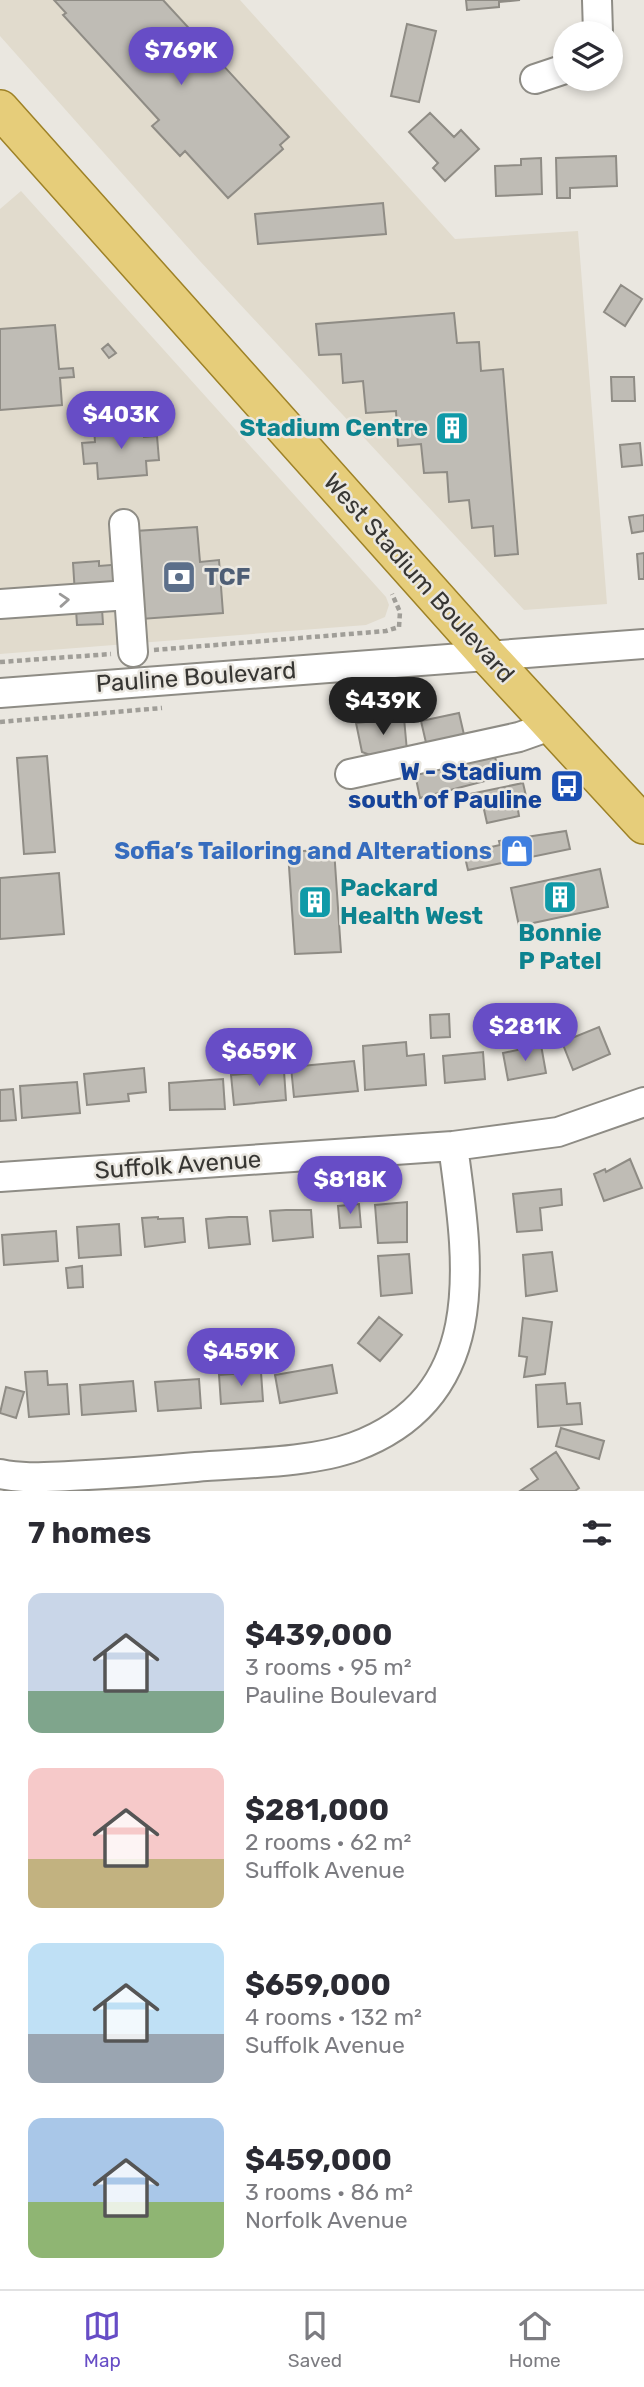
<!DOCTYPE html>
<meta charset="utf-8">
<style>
body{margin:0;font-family:Rubik,sans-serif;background:#f2f2f3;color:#2b2b33;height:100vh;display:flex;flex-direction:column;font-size:26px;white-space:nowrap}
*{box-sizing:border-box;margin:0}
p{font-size:23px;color:#7c7c81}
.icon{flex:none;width:38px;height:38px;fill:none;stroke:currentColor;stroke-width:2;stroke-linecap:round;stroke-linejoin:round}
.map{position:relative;height:1491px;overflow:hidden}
.details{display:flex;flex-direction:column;background:#fff;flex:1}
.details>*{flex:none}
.buttons{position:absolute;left:553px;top:21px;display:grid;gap:14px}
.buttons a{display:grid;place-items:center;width:70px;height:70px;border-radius:50%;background:#fff;box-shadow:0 4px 10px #0003;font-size:35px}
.price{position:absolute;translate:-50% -60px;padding:0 16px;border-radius:24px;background:#674dc6;color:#fff;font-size:23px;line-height:46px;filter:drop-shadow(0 2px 4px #0008)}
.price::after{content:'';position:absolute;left:50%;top:42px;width:21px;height:16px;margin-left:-10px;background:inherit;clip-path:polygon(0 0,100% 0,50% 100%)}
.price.selected{background:#222;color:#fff}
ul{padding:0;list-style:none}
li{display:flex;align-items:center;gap:21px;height:175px;padding:0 28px}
li span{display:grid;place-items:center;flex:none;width:196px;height:140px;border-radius:14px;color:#555}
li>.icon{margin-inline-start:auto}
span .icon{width:84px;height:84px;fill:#fffc;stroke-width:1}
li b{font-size:30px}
h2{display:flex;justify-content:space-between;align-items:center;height:84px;padding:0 28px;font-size:30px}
.tab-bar{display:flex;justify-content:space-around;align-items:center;height:98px;border-top:2px solid #e1e1e2;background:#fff;font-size:19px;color:#7c7c81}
.tab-bar a{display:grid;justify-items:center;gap:4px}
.tab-bar .selected{color:#674dc6}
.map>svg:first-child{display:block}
</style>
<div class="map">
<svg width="644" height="1491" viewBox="0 0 644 1491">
<rect width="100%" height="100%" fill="#eae7e0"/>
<path fill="#e1dbcd" d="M0,0H240L455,239L578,231L607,604L524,610L199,260L0,36Z
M21,191L386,597L389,605L385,617L366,625L0,654V209Z"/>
<path fill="#bfbcb5" stroke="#8f8c85" stroke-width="2" d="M54,0H163L289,137L280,145L283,149L228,198L185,151L180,156L152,126L159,120L63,15L66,13Z
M466,0H520L499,2V7L467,10Z
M407,24L436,31L419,102L391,96Z
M430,113L454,137L461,130L479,149L445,181L433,168L438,163L409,132Z
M616,156L617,186L570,188V198H557L556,158Z
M541,158L542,194L496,196L495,166L521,165V159Z
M383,203L386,234L258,244L255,214Z
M621,285L642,299L625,326L604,312Z
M454,313L457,343L479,342L481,371L503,369L518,554L495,556L493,526L472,528L469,500L449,502L447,472L424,473L421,444L398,446L396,411L366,413L363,381L343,383L341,354L319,355L316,324Z
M55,325L59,369L73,368L74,377L60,378L62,405L0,410V329Z
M108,344L116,353L109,358L102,349Z
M611,377H634L635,401H612Z
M143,424L144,437L157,436L159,460L146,461L147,475L98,479L97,463L84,464L82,443L95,442L94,428Z
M640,443L642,465L622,467L620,445Z
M644,515V531L632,533L629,517Z
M197,527L200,562L219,560L223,613L141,619L135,531Z
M644,553V579H639L637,554Z
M99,561V566L137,563L101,594L103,624L77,625L73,563Z
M459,713L465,739L427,747L421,721Z
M404,718L407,751L370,755L362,752L356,723Z
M493,749L500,777L420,798L414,769Z
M47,756L55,852L24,854L17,758Z
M523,783L526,796L516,798L519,816L487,823L483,805L473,807L470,794Z
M566,831L570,849L468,870L464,853L500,845L499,841Z
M334,849L341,952L295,954L288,852Z
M600,869L608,907L519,926L511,888Z
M59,873L64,934L0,939V878Z
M449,1014L450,1037L431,1038L430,1015Z
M599,1027L610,1054L573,1070L562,1042Z
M406,1042L407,1056L424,1054L426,1085L365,1090L363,1046Z
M541,1045L546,1073L508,1080L503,1053Z
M483,1052L485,1079L445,1083L443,1056Z
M354,1061L358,1091L294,1097L291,1067Z
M144,1068L146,1092L128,1094L129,1101L87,1105L84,1074Z
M284,1071L286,1100L234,1105L231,1075Z
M223,1079L225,1109L170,1110L169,1083Z
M77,1082L80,1113L22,1118L20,1086Z
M13,1089L16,1120L0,1121V1090Z
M630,1159L642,1188L604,1201L594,1174L605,1169L606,1172Z
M561,1189L562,1205L540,1208L542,1230L517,1232L513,1194Z
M407,1202V1242L378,1243L375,1205Z
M359,1204L361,1227L340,1228L338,1206Z
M286,1210H311L313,1237L273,1241L270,1211Z
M158,1217V1219L183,1218L185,1242L145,1247L142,1218Z
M229,1217H247L250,1244L209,1248L206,1219Z
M119,1224L121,1255L79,1258L77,1227Z
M56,1231L58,1261L4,1265L2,1235Z
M552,1252L557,1291L526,1296L523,1255Z
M409,1254L412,1293L381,1296L378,1256Z
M82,1266L83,1287L68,1288L66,1268Z
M379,1317L402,1335L380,1361L358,1343Z
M523,1318L552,1322L545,1374L524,1377L527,1357L519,1356Z
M332,1365L337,1393L280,1403L275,1375Z
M47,1371L48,1385L67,1384L69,1414L29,1417L25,1372Z
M261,1372L263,1401L221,1404L219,1375Z
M199,1379L201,1408L158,1411L155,1382Z
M133,1381L136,1411L82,1415L80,1385Z
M565,1383L567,1404L580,1403L582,1424L538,1427L536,1385Z
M6,1387L24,1392L16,1418L0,1413Z
M561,1428L604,1441L599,1459L556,1446Z
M556,1452L579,1488L575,1491H520L538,1479L531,1469Z"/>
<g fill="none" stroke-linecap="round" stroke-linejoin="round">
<g stroke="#8e8c85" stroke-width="32">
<path id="minor" d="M597,0L598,33
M535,79L565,69
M124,524L133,652
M0,604L129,595
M0,693L644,644
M350,774L519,737L553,725
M0,1177L453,1146L558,1132L644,1102
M0,1474C23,1479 45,1477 69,1476C111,1474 153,1471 196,1467C243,1463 310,1463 354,1447C491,1396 469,1263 453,1146"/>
</g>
<g stroke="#9e8227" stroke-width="40">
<path id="major" d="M0,109L489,657L644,825"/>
</g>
<path stroke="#a09e98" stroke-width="4.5" stroke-dasharray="5 3.5" stroke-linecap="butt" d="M154,650L386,631L399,627L400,612L392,594
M0,662L111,654
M0,722L162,708"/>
<use href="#minor" stroke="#fff" stroke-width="28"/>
<use href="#major" stroke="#e6cd7a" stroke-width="37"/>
</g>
<defs><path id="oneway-chevron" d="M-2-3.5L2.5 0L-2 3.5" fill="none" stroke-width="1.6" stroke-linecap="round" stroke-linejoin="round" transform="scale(1.75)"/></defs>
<use stroke="#9b9a99" href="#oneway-chevron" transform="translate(64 600) rotate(-4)"/>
<defs>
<g id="building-square" transform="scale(1.75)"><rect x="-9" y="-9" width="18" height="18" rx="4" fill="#0f9aa8" stroke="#eae7e0"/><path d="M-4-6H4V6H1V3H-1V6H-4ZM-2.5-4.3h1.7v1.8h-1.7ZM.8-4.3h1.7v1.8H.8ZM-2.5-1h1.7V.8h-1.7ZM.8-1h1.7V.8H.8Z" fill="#fff"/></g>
<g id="bank-square" transform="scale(1.75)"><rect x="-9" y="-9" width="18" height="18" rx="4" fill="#5c6f8a" stroke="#eae7e0"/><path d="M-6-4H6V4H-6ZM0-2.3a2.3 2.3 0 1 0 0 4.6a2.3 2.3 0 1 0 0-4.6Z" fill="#fff"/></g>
<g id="bus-square" transform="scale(1.75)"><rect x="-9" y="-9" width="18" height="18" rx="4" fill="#1a4fb4" stroke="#eae7e0"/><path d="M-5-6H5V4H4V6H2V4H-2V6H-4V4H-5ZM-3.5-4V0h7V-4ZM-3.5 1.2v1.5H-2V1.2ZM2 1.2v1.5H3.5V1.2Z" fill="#fff"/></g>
<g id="shop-square" transform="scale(1.75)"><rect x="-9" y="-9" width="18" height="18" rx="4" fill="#3f7fe0" stroke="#eae7e0"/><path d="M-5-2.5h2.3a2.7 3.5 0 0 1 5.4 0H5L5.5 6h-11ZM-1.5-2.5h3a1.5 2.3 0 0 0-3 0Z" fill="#fff"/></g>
</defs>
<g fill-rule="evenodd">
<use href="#building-square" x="452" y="428"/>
<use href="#bank-square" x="179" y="577"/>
<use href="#bus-square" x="567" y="786"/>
<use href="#shop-square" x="517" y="851"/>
<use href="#building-square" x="560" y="897"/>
<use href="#building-square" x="315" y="902"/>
</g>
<g text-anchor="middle" stroke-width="5" stroke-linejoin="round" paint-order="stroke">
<g font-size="24" font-weight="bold" fill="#0d838f" stroke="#eae7e0" text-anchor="end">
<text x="428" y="436">Stadium Centre</text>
<text x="340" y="896" text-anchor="start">Packard<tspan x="340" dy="28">Health West</tspan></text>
<text x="560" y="941" text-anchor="middle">Bonnie<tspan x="560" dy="28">P Patel</tspan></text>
</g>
<g font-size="24" font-weight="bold" fill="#4e5e75" stroke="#eae7e0" text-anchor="start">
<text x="204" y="585">TCF</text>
</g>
<g font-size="24" fill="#373633" stroke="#eae7e0">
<text transform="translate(419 578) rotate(48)" y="8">West Stadium Boulevard</text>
<text transform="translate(196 677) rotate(-4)" y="8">Pauline Boulevard</text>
<text transform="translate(178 1165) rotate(-4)" y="8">Suffolk Avenue</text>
</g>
<g font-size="24" font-weight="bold" fill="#164399" stroke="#eae7e0" text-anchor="end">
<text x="542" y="780">W - Stadium<tspan x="542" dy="28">south of Pauline</tspan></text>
</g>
<g font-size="24" font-weight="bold" fill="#366cbe" stroke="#eae7e0" text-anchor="end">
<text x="492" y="859">Sofia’s Tailoring and Alterations</text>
</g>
</g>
</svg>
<div class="buttons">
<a><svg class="icon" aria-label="layers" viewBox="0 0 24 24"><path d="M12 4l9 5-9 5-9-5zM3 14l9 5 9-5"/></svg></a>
</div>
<b class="price" style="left:181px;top:87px">$769K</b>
<b class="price" style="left:121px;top:451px">$403K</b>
<b class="price selected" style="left:383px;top:737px">$439K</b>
<b class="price" style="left:525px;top:1063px">$281K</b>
<b class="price" style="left:259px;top:1088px">$659K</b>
<b class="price" style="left:350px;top:1216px">$818K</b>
<b class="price" style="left:241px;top:1388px">$459K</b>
</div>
<section class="details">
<h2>7 homes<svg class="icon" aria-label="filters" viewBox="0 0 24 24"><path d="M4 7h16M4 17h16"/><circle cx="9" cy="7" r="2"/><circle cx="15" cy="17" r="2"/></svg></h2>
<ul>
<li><span style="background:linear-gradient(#c9d6e8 70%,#7fa58c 0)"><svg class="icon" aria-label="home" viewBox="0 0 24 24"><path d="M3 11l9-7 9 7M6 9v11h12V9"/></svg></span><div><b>$439,000</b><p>3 rooms · 95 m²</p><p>Pauline Boulevard</p></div></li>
<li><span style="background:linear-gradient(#f6c9c9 65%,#c2b280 0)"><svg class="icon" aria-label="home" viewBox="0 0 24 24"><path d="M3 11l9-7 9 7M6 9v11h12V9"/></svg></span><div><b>$281,000</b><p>2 rooms · 62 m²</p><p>Suffolk Avenue</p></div></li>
<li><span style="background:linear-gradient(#bfe0f5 65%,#9aa5b1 0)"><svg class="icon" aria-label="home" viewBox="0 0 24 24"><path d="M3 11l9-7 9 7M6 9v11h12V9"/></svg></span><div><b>$659,000</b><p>4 rooms · 132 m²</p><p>Suffolk Avenue</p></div></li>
<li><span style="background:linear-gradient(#a9c7e8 60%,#8fb573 0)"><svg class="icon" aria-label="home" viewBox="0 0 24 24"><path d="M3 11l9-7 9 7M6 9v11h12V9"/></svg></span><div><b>$459,000</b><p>3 rooms · 86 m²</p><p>Norfolk Avenue</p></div></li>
</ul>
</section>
<nav class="tab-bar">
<a class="selected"><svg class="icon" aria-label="map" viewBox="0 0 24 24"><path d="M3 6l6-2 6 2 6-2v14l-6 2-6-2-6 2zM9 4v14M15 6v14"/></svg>Map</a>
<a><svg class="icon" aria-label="saved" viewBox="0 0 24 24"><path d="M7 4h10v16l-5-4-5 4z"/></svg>Saved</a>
<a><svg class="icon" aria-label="home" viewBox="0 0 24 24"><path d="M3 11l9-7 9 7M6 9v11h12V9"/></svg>Home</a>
</nav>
